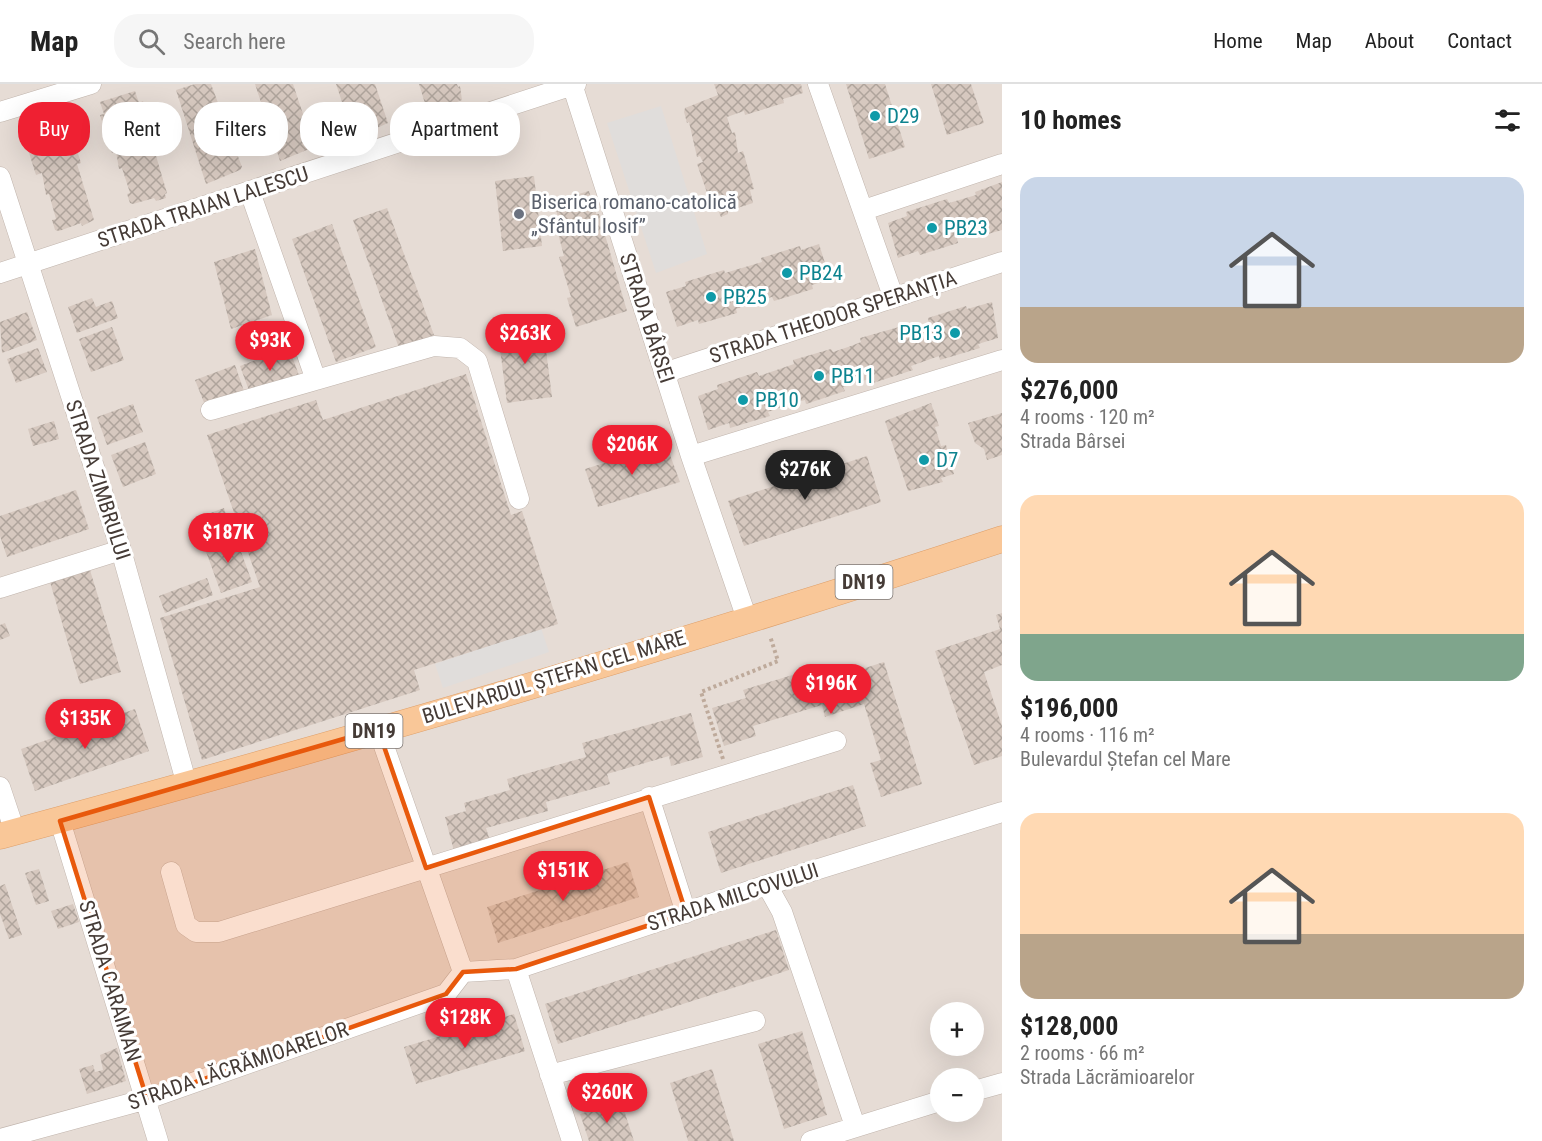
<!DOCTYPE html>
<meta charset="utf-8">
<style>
body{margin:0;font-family:"Roboto Condensed",sans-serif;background:#f6f6f6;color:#222;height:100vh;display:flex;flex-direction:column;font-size:22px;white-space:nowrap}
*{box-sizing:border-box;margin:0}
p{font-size:20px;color:#767676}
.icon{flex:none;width:33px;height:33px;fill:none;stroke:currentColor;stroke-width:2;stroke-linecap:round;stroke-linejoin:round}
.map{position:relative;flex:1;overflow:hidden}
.drawer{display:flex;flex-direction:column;background:#fff;width:540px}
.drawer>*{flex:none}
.banner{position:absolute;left:18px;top:18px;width:570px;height:54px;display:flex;gap:12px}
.tools{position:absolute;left:930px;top:918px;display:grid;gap:12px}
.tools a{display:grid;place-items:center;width:54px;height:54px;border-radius:50%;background:#fff;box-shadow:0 6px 24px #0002;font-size:30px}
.price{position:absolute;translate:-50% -51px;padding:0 14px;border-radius:21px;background:#ef2032;color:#fff;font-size:20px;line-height:39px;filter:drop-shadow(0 2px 3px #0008)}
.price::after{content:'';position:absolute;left:50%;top:36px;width:18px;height:14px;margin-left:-9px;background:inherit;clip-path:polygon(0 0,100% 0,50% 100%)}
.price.active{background:#222;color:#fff}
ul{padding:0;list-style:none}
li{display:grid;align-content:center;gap:12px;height:318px;padding:0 18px}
li span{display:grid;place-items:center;height:186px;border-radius:18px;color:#555}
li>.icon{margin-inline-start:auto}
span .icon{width:108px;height:108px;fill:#fffc;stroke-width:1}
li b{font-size:26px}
h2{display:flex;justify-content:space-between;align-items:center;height:72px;padding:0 18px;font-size:26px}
.pill{padding:0 21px;border-radius:24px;background:#fff;box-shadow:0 6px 24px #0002;font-size:21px;line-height:54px}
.pill.active{background:#ef2032;color:#fff}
header{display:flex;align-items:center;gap:36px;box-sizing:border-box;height:84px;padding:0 30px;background:#fff;border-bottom:2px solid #e0e0e0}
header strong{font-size:28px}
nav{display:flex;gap:33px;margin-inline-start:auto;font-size:21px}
.search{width:420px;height:54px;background:#f6f6f6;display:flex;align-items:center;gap:15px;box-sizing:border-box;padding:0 21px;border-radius:24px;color:#767676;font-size:22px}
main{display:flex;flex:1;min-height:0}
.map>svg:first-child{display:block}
</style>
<header>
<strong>Map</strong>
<div class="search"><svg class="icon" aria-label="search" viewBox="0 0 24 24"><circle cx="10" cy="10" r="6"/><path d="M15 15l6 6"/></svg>Search here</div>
<nav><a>Home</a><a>Map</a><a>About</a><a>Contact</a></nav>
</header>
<main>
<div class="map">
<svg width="1002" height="1057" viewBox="0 0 1002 1057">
<defs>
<pattern id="building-cross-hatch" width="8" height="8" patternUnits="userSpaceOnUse" patternTransform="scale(1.5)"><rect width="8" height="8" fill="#d6c8bf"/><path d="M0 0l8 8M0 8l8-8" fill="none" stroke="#afa49c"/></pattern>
</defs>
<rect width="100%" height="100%" fill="#f2ece6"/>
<path fill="#e6dcd5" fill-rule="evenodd" d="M0,0H1002V1057H0ZM940,928H974V962H940ZM940,994H974V1028H940Z"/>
<path fill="#e0dddb" d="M661,22L707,170L656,189L607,39Z
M541,544L549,568L443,604L435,580Z"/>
<path fill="url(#building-cross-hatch)" d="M195,0H211L242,83L240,86L206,100L176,6Z
M255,0H293L314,63L280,77Z
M336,0H375L388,39L354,54Z
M419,0H457L458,3L460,2L462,16L430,29V25L427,26Z
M714,0H801L803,9L783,15L784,19L745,31L744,27L727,33L732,49L735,48L738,69L743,67L754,105L750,106L753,119L728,127V130L721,133L715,119L711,120L697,80L703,78L700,72L697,73L689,38L687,39L684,28L685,24L718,11Z
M846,0H885L905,63L869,75Z
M931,0H971L984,39L947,51Z
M135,7L139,19L143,17L155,54L151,55L167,109L165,110L166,114L156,117L154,114L133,120L130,119L127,110L130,109L122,84L119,85L116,67L112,69L100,31L104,30L100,18Z
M60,32L63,43L69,41L81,79L77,80L94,136L82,142L81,139L59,147L55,146L52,136L56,135L49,110L46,111L42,89L36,91L25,56L29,54L25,42Z
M534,92L542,162L503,167L495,97Z
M1002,98V146L988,150L987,146L957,154L958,159L920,171L918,167L898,174L888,139L907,132L906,128L947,115L949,119L976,111L975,108Z
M589,107L596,130H599L627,227L576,243L567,214L571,213L559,173L564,172L556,142L560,141L554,117Z
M387,124L434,251L399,264L353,136Z
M332,140L376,263L336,278L292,155Z
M819,160L830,195L812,201L813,205L774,217L772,213L756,217L736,225L737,229L699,240L698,236L677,243L666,208L686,202L685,198L724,186L725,189L762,178L761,174L800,162L801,166Z
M255,165L272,231L231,245L214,178Z
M92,214L96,223L112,217L118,234L77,249L68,223Z
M992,218L998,254L978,260L980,264L940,276L939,272L911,282L913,286L873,299L872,294L843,303L845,307L806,320L805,316L787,321L768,328L770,332L730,344L729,339L708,346L698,312L718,305L717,301L757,288L759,292L794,280L793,276L831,265L833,268L851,262L861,258L860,254L899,243L900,247L912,244L929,239L928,234L966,222L967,225Z
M27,228L37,256L2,269L0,238Z
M112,243L124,276L91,288L79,255Z
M543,243L552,313L507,319L498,249Z
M38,264L47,288L16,299L7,275Z
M289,264L300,294L251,312L240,282Z
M235,281L244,307L205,321L195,296Z
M466,290L511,431L522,427L558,540L414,586L420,606L202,676L160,534L260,503L207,351L316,316L323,336Z
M931,319L939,342L935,343L941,362L946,361L954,390L941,394L943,398L908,407L885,337Z
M133,320L143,348L107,361L97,333Z
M1002,329V371L987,376L984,365L975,359L968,339Z
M54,337L59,355L33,362L28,345Z
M145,358L156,390L123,403L111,371Z
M666,360L680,398L598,423L585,385Z
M867,372L881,418L744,462L728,417Z
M76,406L89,445L7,473L0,452V432Z
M224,424L231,446L199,458L191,436Z
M235,451L252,498L221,509L204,462Z
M90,486L121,588L80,600L50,498Z
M207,494L213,511L165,529L159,512Z
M1002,529V581L984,588L1002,642V672L974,681L935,567L1000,545L996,531Z
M5,539L10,552L0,556V541Z
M884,578L922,700L881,713L870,679L881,676L864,620L825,633L822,621L753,642L756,652L724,662L712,624L746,614L743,606L822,582L827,596Z
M135,625L149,667L35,707L21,665Z
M691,629L703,673L671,682L669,672L607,690L610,700L546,718L548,727L486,744L490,757L454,767L445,733L466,727L464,719L510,706L507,695L586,673L582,659Z
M853,701L866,742L721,789L708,748Z
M628,778L639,813L498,859L487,823Z
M39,785L49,817L36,821L25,789Z
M5,800L22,851L9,855L0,830V802Z
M73,820L79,838L58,845L51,827Z
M776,846L789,886L558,960L545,920Z
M514,930L525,967L416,1000L404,963Z
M802,947L827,1031L784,1045L758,960Z
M117,964L126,997L87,1010L79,985L93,981L95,988L103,986L100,971Z
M712,985L734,1057H688L670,999Z
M621,1017L634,1057H589L580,1030Z"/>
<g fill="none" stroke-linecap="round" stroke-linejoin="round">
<g stroke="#c0b4ac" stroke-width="21">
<path id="minor" d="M572,0L691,372L747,535
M818,0L893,212
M0,28L91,0
M0,93L121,466L187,701
M250,108L316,296L434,262L460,264L477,277L519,415
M864,126L1002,80
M0,189L576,0
M664,289L1002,178
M211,326L316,296
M691,372L1002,276
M0,504L121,466
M378,645L463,888
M0,703L15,748
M649,713L686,829
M60,737L158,1057
M171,788L186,841L196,848H219L836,657
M767,801L782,828L855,1042
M516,885L572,1057
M463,888L516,885L767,801L1002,728
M550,991L755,937
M974,1007L1002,999
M0,1055L147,1015L446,910L463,888
M811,1057L940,1017"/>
</g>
<g stroke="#de9f69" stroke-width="27">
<path id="major" d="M0,752C336,661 671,564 1002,455"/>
</g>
<path stroke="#beaa9b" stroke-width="4" stroke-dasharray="3 3" stroke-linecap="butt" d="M723,675L701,608L778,577L770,552"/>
<use href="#minor" stroke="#fff" stroke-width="20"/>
<use href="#major" stroke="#f9c798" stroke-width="26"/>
</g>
<path fill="#e8590c" fill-opacity="0.2" stroke="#e8590c" stroke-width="4.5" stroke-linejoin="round" d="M378,645L426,784L649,713L686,829L516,885L463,888L446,910L147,1015L60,737Z"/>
<g fill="#0f9aa8" stroke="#fff" stroke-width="2">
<circle cx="875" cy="32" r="6"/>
<circle cx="932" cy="144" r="6"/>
<circle cx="787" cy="189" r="6"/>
<circle cx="711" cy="213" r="6"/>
<circle cx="955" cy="249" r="6"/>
<circle cx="819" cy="292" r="6"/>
<circle cx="743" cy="316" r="6"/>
<circle cx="924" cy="376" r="6"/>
</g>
<circle fill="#6b7280" stroke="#fff" stroke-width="2" cx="519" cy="130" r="6"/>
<g text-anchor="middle" stroke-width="6" stroke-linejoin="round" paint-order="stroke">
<g fill="#fff" stroke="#7d7672" stroke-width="1.5">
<rect x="835.5" y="481" width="57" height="34" rx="4.5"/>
<rect x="345.5" y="630" width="57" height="34" rx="4.5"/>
</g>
<g font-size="20" font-weight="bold" fill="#453b36">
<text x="864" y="505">DN19</text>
<text x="374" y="654">DN19</text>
</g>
<g font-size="21" fill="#0d838f" stroke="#fff" text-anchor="start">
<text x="887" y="39">D29</text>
<text x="944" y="151">PB23</text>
<text x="799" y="196">PB24</text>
<text x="723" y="220">PB25</text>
<text x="943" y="256" text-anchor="end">PB13</text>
<text x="831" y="299">PB11</text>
<text x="755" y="323">PB10</text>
<text x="936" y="383">D7</text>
</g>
<g font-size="21" fill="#5b616d" stroke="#fff" text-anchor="start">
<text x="531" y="125">Biserica romano-catolică<tspan x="531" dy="24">„Sfântul Iosif”</tspan></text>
</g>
<g font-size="21" fill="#453b36" stroke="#fff">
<text transform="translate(203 123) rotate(-18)" y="7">STRADA TRAIAN LALESCU</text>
<text transform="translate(833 233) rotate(-18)" y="7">STRADA THEODOR SPERANȚIA</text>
<text transform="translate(647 234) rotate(72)" y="7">STRADA BÂRSEI</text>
<text transform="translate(98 396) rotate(72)" y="7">STRADA ZIMBRULUI</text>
<text transform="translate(554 593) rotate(-17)" y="7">BULEVARDUL ȘTEFAN CEL MARE</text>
<text transform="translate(733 813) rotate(-18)" y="7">STRADA MILCOVULUI</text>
<text transform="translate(110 897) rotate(73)" y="7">STRADA CARAIMAN</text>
<text transform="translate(238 982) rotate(-19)" y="7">STRADA LĂCRĂMIOARELOR</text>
</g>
</g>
</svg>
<div class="tools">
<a>+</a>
<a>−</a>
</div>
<b class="price" style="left:525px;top:281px">$263K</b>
<b class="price" style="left:270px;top:288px">$93K</b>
<b class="price" style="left:632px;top:392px">$206K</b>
<b class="price active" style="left:805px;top:417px">$276K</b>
<b class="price" style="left:228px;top:480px">$187K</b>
<b class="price" style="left:831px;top:631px">$196K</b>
<b class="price" style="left:85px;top:666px">$135K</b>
<b class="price" style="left:563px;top:818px">$151K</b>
<b class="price" style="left:465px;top:965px">$128K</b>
<b class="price" style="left:607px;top:1040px">$260K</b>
<div class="banner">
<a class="pill active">Buy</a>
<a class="pill">Rent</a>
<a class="pill">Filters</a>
<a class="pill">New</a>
<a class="pill">Apartment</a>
</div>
</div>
<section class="drawer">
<h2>10 homes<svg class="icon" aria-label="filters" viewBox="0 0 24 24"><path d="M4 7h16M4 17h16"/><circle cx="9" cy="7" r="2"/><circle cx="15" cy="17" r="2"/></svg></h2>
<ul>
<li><span style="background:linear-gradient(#c9d6e8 70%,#b9a48a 0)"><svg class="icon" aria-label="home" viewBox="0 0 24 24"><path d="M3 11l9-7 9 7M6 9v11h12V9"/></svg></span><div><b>$276,000</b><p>4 rooms · 120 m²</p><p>Strada Bârsei</p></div></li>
<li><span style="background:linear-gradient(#ffd9b3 75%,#7fa58c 0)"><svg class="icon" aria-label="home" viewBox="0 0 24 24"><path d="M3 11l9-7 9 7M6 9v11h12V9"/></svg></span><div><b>$196,000</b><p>4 rooms · 116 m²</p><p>Bulevardul Ștefan cel Mare</p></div></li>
<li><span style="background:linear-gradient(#ffd9b3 65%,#b9a48a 0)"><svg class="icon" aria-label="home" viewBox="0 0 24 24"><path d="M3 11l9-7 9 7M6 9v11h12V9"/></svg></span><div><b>$128,000</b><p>2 rooms · 66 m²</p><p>Strada Lăcrămioarelor</p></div></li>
</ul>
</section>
</main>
